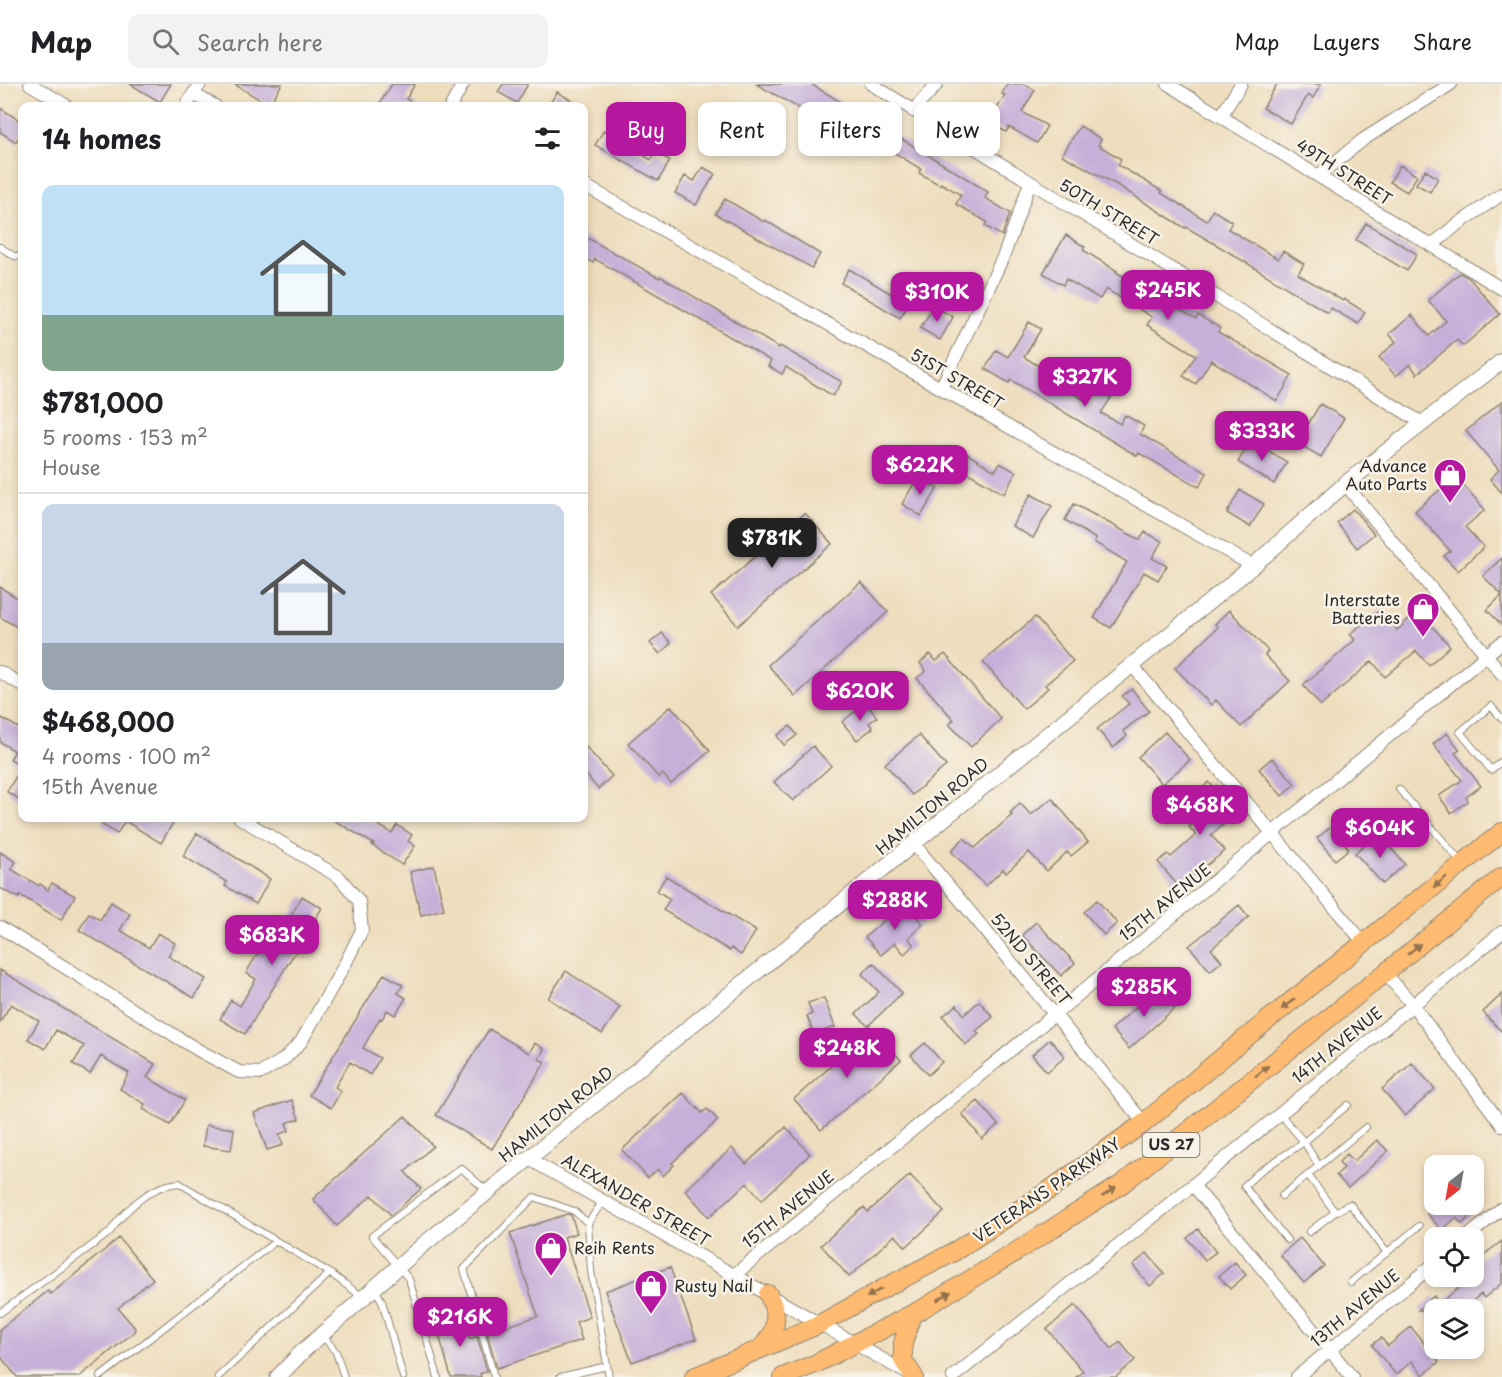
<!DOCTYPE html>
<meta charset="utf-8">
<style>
body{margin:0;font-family:"Playpen Sans",sans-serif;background:#f2f2f2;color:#202124;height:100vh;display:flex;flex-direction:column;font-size:22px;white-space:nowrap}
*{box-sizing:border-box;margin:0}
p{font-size:20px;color:#757577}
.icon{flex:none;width:33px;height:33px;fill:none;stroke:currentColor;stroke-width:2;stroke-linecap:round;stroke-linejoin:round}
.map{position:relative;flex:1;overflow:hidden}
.details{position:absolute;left:18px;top:18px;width:570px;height:720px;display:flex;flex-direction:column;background:#fff;border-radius:12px;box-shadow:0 3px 9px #0003}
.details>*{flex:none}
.hud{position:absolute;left:606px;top:18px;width:570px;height:54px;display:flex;gap:12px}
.needle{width:39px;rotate:211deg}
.buttons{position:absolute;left:1424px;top:1071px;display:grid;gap:12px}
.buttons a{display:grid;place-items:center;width:60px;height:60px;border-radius:12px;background:#fff;box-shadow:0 3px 9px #0003;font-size:30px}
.price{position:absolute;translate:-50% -51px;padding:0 14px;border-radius:12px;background:#b5179e;color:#fff;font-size:20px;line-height:39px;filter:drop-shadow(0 2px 3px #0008)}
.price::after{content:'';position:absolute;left:50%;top:36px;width:18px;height:14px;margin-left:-9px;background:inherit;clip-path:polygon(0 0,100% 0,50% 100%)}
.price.active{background:#222;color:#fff}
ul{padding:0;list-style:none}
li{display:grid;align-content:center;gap:12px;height:318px;padding:0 24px}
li+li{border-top:2px solid #e0e0e0}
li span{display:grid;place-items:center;height:186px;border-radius:12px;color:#555}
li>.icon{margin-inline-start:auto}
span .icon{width:108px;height:108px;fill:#fffc;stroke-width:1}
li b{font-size:26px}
h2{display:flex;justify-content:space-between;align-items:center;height:72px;padding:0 24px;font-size:26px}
.tag{padding:0 21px;border-radius:12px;background:#fff;box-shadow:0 3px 9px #0003;font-size:21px;line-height:54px}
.tag.active{background:#b5179e;color:#fff}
header{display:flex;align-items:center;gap:36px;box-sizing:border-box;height:84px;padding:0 30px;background:#fff;border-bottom:2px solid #e0e0e0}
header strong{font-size:28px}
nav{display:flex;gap:33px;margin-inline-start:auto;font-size:21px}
.search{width:420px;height:54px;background:#f2f2f2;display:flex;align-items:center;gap:15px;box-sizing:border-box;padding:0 21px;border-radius:12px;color:#757577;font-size:22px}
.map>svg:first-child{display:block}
</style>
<header>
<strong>Map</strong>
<div class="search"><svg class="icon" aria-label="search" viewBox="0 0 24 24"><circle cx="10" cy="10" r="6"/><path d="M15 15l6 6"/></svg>Search here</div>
<nav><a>Map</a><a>Layers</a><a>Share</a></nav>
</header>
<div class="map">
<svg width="1502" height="1293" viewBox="0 0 1502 1293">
<rect width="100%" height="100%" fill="#f7f3e8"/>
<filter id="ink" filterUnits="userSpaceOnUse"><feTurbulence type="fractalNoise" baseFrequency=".0167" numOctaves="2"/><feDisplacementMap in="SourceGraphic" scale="12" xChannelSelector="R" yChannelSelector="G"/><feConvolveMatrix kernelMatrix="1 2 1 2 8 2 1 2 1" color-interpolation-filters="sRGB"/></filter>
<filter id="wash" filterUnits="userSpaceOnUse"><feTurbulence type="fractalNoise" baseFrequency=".008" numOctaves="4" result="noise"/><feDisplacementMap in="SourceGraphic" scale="24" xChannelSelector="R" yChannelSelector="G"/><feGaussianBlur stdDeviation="1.35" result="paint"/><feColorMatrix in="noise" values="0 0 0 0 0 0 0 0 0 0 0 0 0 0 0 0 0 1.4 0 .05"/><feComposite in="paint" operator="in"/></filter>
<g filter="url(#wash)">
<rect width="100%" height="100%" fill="#efdebe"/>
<g id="blocks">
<path fill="#c6b0d9" d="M130,0H171L160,18Z
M234,0H282L269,21Z
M392,0H415L406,15L419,22H378Z
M503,0H528L517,19L498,8Z
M756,0H811L961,91L988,108L985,114L1010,129L1002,152L985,142L987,138L956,120L961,111L941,99L940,101L919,89L921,85L885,63L883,66L814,26L811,31Z
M1007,0H1024L1035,6L1022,28L1047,42L1037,59L1009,43L1006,48L989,38L1005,11L1002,10Z
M1277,0H1321L1313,14L1308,11L1291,40L1263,24Z
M557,8L582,22H548Z
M0,24L22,38V47L16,58L0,48Z
M1080,42L1101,55L1098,61L1121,75L1118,81L1162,107L1161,109L1207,137L1213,126L1232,138L1228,145L1278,175L1283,167L1304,180L1298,190L1343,217L1344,215L1365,228L1358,240L1331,224L1328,229L1227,167L1186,143L1185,144L1117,101L1062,71Z
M604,46L651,76L656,68L670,77L658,97L595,61Z
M1400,81L1417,92L1407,108L1390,98Z
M703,83L715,90L696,121L675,109L685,92L694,97Z
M1425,86L1438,94L1430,108L1416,100Z
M725,115L764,138L765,136L820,170L812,184L715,130Z
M1366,139L1417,170L1407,187L1356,156Z
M1066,151L1085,163L1083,166L1117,187L1116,188L1196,235L1198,231L1220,244L1218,248L1292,291L1277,317L1211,276L1196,300L1183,292L1196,271L1147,241L1152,233L1106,205L1100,215L1066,195L1063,201L1043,189Z
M584,152L659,194L660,192L779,264L780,262L842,298L833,312L786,283L782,290L768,282L771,277L722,248L595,175L593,179L584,173Z
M849,185L909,220L900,234L841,199Z
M1460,189L1469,194L1500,230L1463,262L1457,256L1417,290L1410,280L1396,292L1379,273L1396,258L1389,250L1412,231L1429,252L1446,237L1428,216Z
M934,222L953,233L940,256L920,244Z
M1029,238L1041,245L1024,273L1050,289L1047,294L1089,319L1097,306L1111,314L1101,329L1120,340L1125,331L1144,342L1140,350L1207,389L1199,403L1139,369L1137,372L1011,296L1009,299L985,285L996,266L1008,273Z
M1502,317V409L1490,395L1499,386L1466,347Z
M1320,320L1344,334L1321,373L1297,359Z
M1251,356L1287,378L1274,400L1238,378Z
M956,363L995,387L1000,379L1016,388L1004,410L967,388L965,392L945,380Z
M1456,392L1485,426L1465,443L1484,463L1458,487L1444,472L1450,467L1415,427Z
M918,393L938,404L921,432L902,420Z
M1240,406L1264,420L1250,443L1227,429Z
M1031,410L1052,422L1033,454L1012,442Z
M1074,420L1140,456L1145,448L1162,457L1152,474L1167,482L1158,496L1144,488L1111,544L1094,534L1127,478L1094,458L1096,455L1065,436Z
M1353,425L1374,450L1357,464L1337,439Z
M805,429L832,460L738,542L711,511Z
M1502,474V511L1483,492Z
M861,498L888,528L795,612L768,581Z
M0,503L22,517V546L0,533Z
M1502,511V541L1487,526Z
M1229,526L1268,567L1265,571L1290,597L1241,643L1216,616L1211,621L1175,584L1218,543L1215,540Z
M1380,526L1397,546L1418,527L1450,562L1429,581L1416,567L1385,593L1372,577L1321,622L1303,601L1355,556L1350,550Z
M1035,533L1073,577L1045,601L1048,604L1024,625L983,578Z
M662,549L671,559L660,570L650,559Z
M930,570L936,577L945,570L1001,635L971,663L949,640L954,636L917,594L926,587L920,579Z
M1132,605L1149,627L1123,647L1127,652L1113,664L1097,645L1129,620L1122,612Z
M866,619L877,633L869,639L873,644L857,656L842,638Z
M671,622L710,667L671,700L663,690L659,694L628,659Z
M0,633L22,646V709L19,715L7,708L22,682L10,675L15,667L0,658Z
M790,642L797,651L784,661L777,652Z
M1165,648L1190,676L1162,700L1138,673Z
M1447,649L1460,666L1455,669L1481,702L1466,713L1468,717L1451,729L1439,712L1462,696L1433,660Z
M919,651L946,682L912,711L885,680Z
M584,661L612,692L598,705L584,688Z
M813,662L831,682L793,717L774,698Z
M1272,674L1295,700L1282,712L1259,685Z
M1209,698L1236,730L1211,751L1225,767L1179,803L1158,778L1168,770L1171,773L1196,751L1189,743L1200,734L1186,718Z
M1052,714L1088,758L1071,772L1067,768L1047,787L1029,768L1006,789L1003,785L986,802L951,767L964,754L975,764L1012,731L1010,729L1020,719L1031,731Z
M105,734H176L161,759L125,737L117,750L101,740Z
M330,734H366L392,749L397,741L412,751L408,757L415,762L402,781L372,761L374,760Z
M1331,743L1349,765L1335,776L1317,754Z
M197,749L270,795L256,820L225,802L227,798L183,772Z
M1377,749L1405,780L1383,800L1355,769Z
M0,768L16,778L11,785L39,802L40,800L48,806L52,799L75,812L61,836L20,811L19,814L0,804Z
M434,782L444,825L421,831L410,788Z
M666,792L756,847L741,871L731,864L730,867L663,826L670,815L657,807Z
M302,812L322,824L245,950L220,935L231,916L240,922L256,895L246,889L262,862L271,867Z
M1097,816L1117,839L1104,851L1084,828Z
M111,818L130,830L120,846L149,864L158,849L175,859L168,872L206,895L194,914L79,846L89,829L100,836Z
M904,819L923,840L908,854L914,861L904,870L895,859L881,871L865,853Z
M1239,821L1249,833L1211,865L1222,877L1210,887L1189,862Z
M1036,838L1075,879L1061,892L1022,851Z
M873,879L902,909L868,942L856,930L879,908L862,890Z
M0,886L155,980L147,993L185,1016L170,1041L143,1025L145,1020L120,1005L129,989L101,972L90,990L73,980L84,962L56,946L45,965L28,955L39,937L11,920L0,938Z
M566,887L620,923L602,950L548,914Z
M384,890L403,901L398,909L406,914L395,931L387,926L382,935L380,934L363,964L380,974L370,991L350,978L335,1003L341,1007L331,1024L309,1011Z
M1158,903L1176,923L1129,965L1112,945Z
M1502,910V948L1483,928Z
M824,914L835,943L814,950L807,932L812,930L808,919Z
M979,917L993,933L976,947L979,950L965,961L943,932L957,921L964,931Z
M489,945L529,969L535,959L544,965L539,975L545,978L492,1065L436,1031Z
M873,945L901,976L821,1046L794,1015Z
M1050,955L1065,973L1047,988L1032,971Z
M925,959L942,978L928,991L911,971Z
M1412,979L1435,1005L1405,1032L1382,1005Z
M683,1009L702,1029L707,1025L718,1036L672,1079L674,1081L663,1092L658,1085L648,1094L622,1066Z
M292,1016L299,1035L286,1039L289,1047L279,1050L283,1061L267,1066L254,1029Z
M978,1017L998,1041L982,1055L962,1030Z
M405,1032L433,1062L405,1088L421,1105L391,1131L372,1111L337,1142L313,1115Z
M206,1041L234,1045L231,1066L203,1062Z
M786,1043L810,1070L762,1116L747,1099L709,1133L685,1106L732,1064L746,1080Z
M1377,1056L1388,1067L1348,1104L1336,1091L1344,1084L1339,1078L1347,1070L1354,1077Z
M910,1091L944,1128L906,1163L895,1151L849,1193L821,1161L864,1123L868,1128Z
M1438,1120H1465L1473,1129L1462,1140L1456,1134L1442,1146L1427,1130Z
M567,1130L571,1131L577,1149L564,1153L590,1233L576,1238L582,1256L497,1284L487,1249L538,1232L510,1149Z
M1198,1145L1216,1168L1205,1176L1187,1154Z
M119,1154L153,1195L118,1224L135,1244L134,1248L79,1293H17L0,1272V1245L48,1207L51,1210Z
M1300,1154L1324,1182L1304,1199L1280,1171Z
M1502,1157V1199L1484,1214L1481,1210L1462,1226H1434V1240L1422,1226H1418L1434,1212L1439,1220L1473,1192V1179Z
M1147,1169L1164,1190L1150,1202L1133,1181Z
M1235,1178L1246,1191L1230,1205L1219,1192Z
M670,1183L696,1255L632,1278L605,1207Z
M1075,1221L1112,1265L1120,1258L1135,1276L1116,1293H1076L1083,1287L1047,1245Z
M462,1229L470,1255L477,1252L487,1287L480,1290L481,1293H451L435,1237Z
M1411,1243L1439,1278L1423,1291L1412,1277L1396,1291L1372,1261L1381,1254L1388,1262Z"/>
</g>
</g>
<g filter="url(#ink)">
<use href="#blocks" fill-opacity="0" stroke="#8d8474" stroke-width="1.5"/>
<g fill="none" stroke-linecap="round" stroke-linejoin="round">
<g stroke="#8d8474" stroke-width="8">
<path id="service" d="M0,163L14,172L22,173
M1502,635L1491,622L1460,648L1491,686L1502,677
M1399,705L1460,777
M1280,1030L1304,1058L1319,1082
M1308,1091L1335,1128
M1282,1112L1366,1043
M588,1139L603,1117
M1309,1148L1335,1128L1350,1120L1387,1169
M1287,1156L1244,1102L1259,1088L1304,1058L1348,1021
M1351,1198L1419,1142
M375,1205L382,1217L403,1293
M0,1229L109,1149C125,1126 150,1101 179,1099L330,1189
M323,1252L336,1268L344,1293
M100,1293L276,1157
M218,1293L330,1189L364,1214
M438,1293L409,1195L372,1152L461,1084L488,1108
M494,1293L464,1185L534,1113L574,1127L588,1139L591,1187L609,1293
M560,1293L607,1282"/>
</g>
<g stroke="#8d8474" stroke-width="14">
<path id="minor" d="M30,0L67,22
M871,0L1424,340
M1168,0L1502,205
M193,10L215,22
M186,22L200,0
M451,22L463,0
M913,27L937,0
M1221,32L1241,0
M1318,92L1364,55L1451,0
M584,101L1253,482
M1431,162L1454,143L1502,110
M941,304L1004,171L1030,99
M1345,400L1502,590
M1131,580L1364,859
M0,588L22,601
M914,760L1144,1039
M0,843L198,966L239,988L261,989L283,976L301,958L345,880L362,846L359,817L339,793L240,734
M1385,889L1412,920L1502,1041
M529,1075L912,1292
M1193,1101L1352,1293
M1466,1154L1502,1124
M734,1191L1055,930L1502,558
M953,1293L1193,1101L1502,848
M1297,1293L1434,1180"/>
</g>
<g stroke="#8d8474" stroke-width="17">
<path id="tertiary" d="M278,1293L303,1267L423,1161L1253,482L1345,400L1502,277"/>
</g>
<g stroke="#8d8474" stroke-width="20">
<path id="primary" d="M912,1230L903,1259V1276L914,1293
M761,1264C778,1246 779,1232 768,1210
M694,1293L820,1240L888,1202L952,1169L1048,1107L1144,1039L1243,956L1502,748
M783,1293L817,1279L922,1225L1022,1164L1122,1100L1385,889L1502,793"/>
</g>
<use href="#service" stroke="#fff" stroke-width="6"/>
<use href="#minor" stroke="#fff" stroke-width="12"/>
<use href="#tertiary" stroke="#fff" stroke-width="15"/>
<use href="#primary" stroke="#ffbb71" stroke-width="18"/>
</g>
<defs><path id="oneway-solid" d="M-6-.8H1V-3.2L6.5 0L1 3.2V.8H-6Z" transform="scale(1.5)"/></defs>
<g fill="#95734e">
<use href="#oneway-solid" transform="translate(1440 798) rotate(141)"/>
<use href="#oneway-solid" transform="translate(1414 865) rotate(-39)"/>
<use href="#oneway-solid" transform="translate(1288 920) rotate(141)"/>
<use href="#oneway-solid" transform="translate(1262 987) rotate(-39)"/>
<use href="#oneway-solid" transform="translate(1109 1108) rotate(-33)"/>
<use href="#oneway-solid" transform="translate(874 1209) rotate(151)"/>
<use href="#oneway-solid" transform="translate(944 1212) rotate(-31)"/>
</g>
</g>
<defs>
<g id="shop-pin" transform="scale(1.725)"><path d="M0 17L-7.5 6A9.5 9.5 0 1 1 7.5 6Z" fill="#b5179e" stroke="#f7f3e8"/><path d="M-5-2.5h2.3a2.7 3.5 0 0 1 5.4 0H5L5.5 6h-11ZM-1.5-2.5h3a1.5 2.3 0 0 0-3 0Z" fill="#fff"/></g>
</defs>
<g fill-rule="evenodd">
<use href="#shop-pin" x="1450" y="391"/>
<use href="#shop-pin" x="1423" y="525"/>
<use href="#shop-pin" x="551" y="1164"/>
<use href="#shop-pin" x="651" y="1202"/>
</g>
<g text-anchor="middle" stroke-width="5" stroke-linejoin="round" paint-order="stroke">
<rect fill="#f7f3e8" stroke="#686764" stroke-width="1.5" x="1142.5" y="1049" width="57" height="24" rx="4.5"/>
<g font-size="15" font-weight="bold" fill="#2b2b2b">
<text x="1171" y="1066">US 27</text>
</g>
<g font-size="16" fill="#2b2b2b" stroke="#f7f3e8">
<text transform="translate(1344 88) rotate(32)" y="6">49TH STREET</text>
<text transform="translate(1109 128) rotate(31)" y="6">50TH STREET</text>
<text transform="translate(957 295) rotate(30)" y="6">51ST STREET</text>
<text transform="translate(932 722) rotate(-40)" y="6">HAMILTON ROAD</text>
<text transform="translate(1165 818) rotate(-39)" y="6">15TH AVENUE</text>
<text transform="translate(1031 875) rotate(50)" y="6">52ND STREET</text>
<text transform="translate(1337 961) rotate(-39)" y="6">14TH AVENUE</text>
<text transform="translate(556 1030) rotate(-39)" y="6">HAMILTON ROAD</text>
<text transform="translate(1047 1106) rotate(-34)" y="6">VETERANS PARKWAY</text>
<text transform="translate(636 1116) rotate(30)" y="6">ALEXANDER STREET</text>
<text transform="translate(788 1125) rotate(-39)" y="6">15TH AVENUE</text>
<text transform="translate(1355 1224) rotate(-40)" y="6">13TH AVENUE</text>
</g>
<g font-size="16" fill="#2b2b2b" stroke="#f7f3e8" text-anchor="end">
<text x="1427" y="388">Advance<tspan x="1427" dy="18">Auto Parts</tspan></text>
<text x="1400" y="522">Interstate<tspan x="1400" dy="18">Batteries</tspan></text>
<text x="574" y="1170" text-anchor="start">Reih Rents</text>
<text x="674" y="1208" text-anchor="start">Rusty Nail</text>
</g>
</g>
</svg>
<div class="buttons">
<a><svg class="needle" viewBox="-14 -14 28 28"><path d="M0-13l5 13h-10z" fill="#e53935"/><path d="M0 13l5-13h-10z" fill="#757577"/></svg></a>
<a><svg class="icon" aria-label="locate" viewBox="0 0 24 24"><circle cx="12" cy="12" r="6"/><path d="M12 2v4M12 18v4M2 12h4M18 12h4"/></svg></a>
<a><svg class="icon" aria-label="layers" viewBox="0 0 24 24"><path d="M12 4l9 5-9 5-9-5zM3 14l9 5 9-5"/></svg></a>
</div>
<b class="price" style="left:1168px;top:237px">$245K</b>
<b class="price" style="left:937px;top:239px">$310K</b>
<b class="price" style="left:1085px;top:324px">$327K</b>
<b class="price" style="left:1262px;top:378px">$333K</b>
<b class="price" style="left:920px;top:412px">$622K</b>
<b class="price active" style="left:772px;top:485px">$781K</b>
<b class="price" style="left:860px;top:638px">$620K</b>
<b class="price" style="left:1200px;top:752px">$468K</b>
<b class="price" style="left:1380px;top:775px">$604K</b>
<b class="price" style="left:895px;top:847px">$288K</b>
<b class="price" style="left:272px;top:882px">$683K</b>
<b class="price" style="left:1144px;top:934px">$285K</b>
<b class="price" style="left:847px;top:995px">$248K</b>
<b class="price" style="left:460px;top:1264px">$216K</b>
<div class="hud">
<a class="tag active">Buy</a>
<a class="tag">Rent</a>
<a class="tag">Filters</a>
<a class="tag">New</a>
</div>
<section class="details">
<h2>14 homes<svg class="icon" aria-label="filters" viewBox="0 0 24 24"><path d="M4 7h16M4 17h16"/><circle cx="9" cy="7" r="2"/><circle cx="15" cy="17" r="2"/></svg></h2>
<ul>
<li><span style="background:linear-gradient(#bfe0f5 70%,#7fa58c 0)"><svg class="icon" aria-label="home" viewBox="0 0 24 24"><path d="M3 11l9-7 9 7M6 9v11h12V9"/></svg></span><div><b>$781,000</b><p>5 rooms · 153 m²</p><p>House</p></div></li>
<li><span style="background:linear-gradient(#c9d6e8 75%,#9aa5b1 0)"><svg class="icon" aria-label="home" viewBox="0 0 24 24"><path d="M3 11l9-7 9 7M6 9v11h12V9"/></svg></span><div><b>$468,000</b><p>4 rooms · 100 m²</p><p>15th Avenue</p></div></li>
</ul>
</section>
</div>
